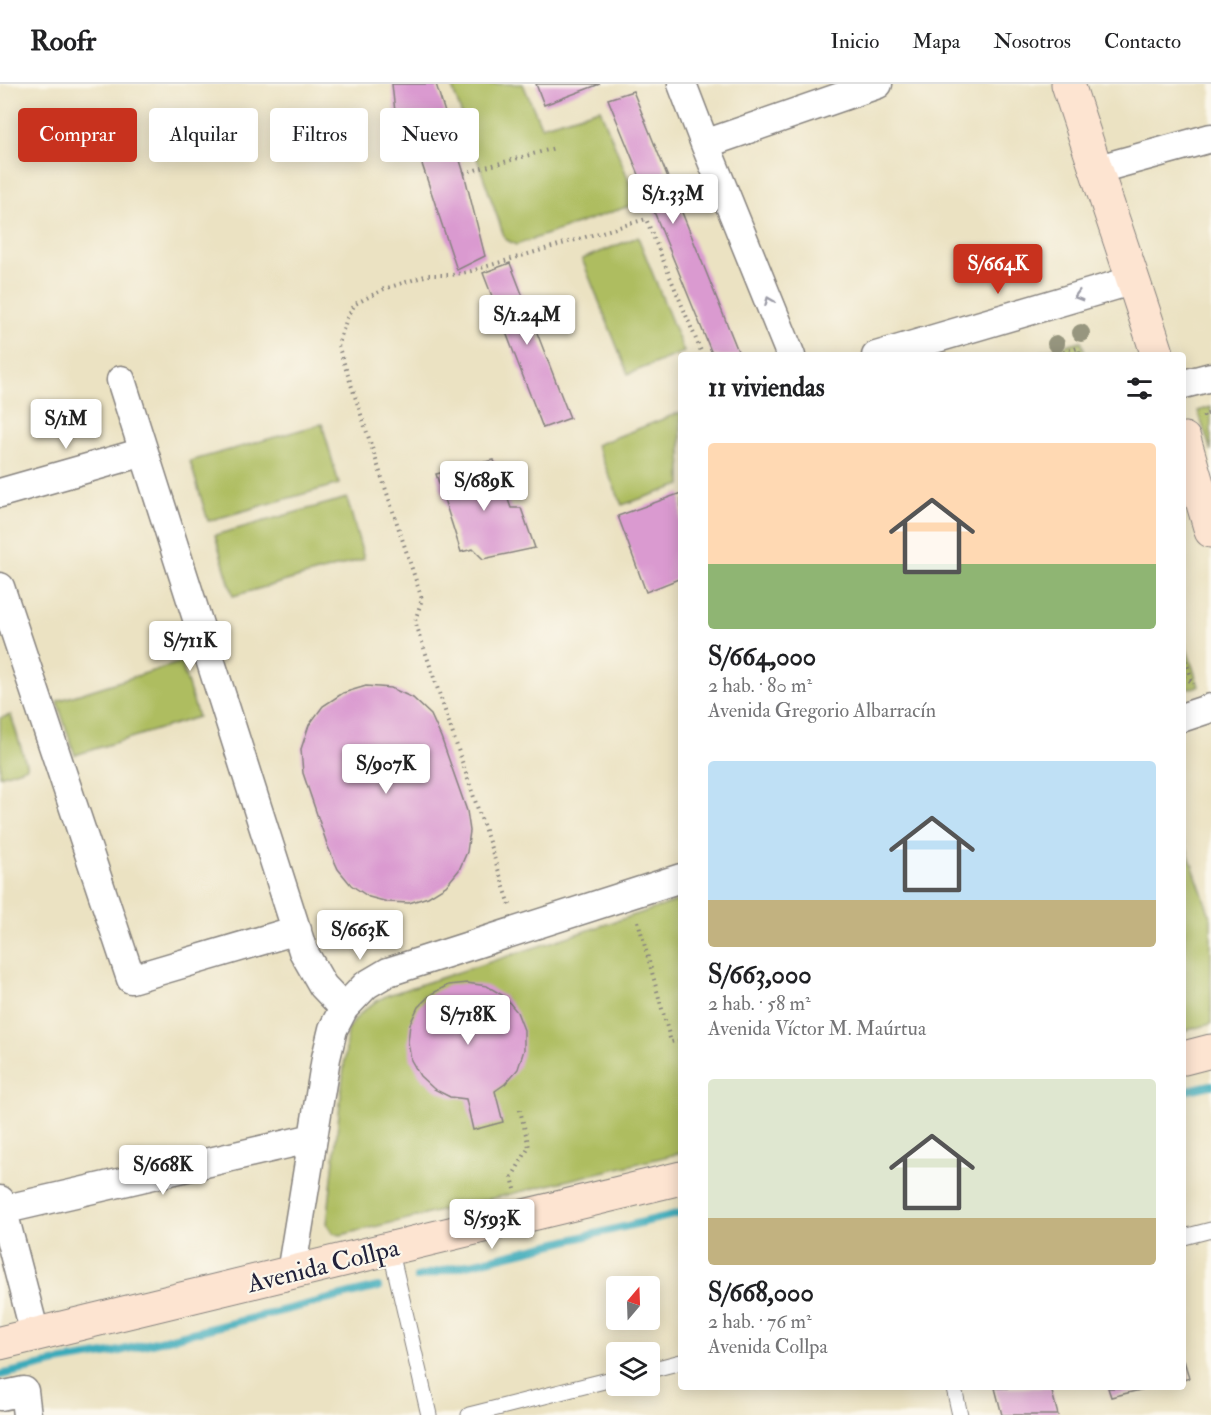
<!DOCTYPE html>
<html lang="es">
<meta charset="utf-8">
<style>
body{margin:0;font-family:"IM FELL Double Pica",serif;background:#f6f6f6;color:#202124;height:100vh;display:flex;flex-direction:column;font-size:22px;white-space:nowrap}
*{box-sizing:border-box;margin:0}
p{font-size:20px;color:#757577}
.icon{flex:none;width:33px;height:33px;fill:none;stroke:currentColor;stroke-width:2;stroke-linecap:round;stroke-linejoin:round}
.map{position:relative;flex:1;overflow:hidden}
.drawer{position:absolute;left:678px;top:268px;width:508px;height:1038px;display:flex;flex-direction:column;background:#fff;border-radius:6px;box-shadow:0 3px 15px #0003}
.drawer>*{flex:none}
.hud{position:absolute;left:18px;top:24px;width:570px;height:54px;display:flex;gap:12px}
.needle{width:39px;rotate:19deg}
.buttons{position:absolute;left:606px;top:1192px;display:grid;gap:12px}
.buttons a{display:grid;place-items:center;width:54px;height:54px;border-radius:6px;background:#fff;box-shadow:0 3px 15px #0003;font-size:30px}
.price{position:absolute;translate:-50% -51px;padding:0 14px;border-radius:6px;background:#fff;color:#222;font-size:20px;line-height:39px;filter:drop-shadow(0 2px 3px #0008)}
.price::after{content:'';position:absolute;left:50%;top:36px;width:18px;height:14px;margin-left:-9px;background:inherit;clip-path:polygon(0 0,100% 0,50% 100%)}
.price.selected{background:#c8321e;color:#fff}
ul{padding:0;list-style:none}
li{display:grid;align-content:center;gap:12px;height:318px;padding:0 30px}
li span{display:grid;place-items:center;height:186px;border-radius:6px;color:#555}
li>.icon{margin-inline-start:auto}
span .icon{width:108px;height:108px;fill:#fffc;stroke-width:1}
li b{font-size:26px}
h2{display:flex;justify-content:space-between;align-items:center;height:72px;padding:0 30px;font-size:26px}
.chip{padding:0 21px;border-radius:6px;background:#fff;box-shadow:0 3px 15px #0003;font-size:21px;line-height:54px}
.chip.selected{background:#c8321e;color:#fff}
header{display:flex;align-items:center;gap:36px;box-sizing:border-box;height:84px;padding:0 30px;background:#fff;border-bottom:2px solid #e0e0e0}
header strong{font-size:28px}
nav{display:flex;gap:33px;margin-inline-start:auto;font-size:21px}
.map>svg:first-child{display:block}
</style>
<header>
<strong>Roofr</strong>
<nav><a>Inicio</a><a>Mapa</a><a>Nosotros</a><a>Contacto</a></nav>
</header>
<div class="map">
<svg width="1211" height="1331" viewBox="0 0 1211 1331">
<rect width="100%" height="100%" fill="#fbf7ec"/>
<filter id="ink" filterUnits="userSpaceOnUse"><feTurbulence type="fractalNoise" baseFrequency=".0167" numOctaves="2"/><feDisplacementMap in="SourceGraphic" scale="12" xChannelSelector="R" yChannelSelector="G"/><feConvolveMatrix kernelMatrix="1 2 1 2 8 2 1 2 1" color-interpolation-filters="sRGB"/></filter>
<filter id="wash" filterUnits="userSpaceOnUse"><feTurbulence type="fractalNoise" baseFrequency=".008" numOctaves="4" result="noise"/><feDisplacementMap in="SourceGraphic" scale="24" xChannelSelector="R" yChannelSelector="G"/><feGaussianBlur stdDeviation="1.35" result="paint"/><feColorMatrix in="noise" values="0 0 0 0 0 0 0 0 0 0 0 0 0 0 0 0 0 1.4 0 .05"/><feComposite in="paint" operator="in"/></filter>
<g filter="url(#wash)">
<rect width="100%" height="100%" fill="#ebe2c2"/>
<path fill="#aebd60" stroke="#68704e" stroke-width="1.5" d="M451,0H523L541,42L600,25L638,119L516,161L505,155Z
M638,153L684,268L628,290L582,175Z
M1081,257L1086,271H1031Z
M1211,323V367L1198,327Z
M681,328V401L622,421L596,361Z
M322,340L339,400L208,437L190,377Z
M347,414L364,475L233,512L215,451Z
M1184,557L1199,602L1184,606Z
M181,578L198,633L75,671L57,617Z
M11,631L27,683L0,692V634Z
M1184,757L1211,835V940L1184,947Z
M681,816V1069L341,1151L333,1149L327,1140L348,946C359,928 370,920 388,911Z"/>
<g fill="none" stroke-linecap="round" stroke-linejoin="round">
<path stroke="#3baaba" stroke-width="8" d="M1184,1007L1211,1001
M417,1193L681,1129
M0,1291L57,1278L111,1269L378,1203"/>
</g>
<g id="blocks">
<path fill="#da9ad0" d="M392,0H436L464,89L485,172L457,186L417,65H399Z
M536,0H600L544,21Z
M633,7L740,272H713L608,15Z
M510,179L570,334L543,344L483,189Z
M494,376L511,424H521L535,464L483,475L473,465L461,468L436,390Z
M681,409V494L646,508L618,432Z
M366,602L391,604L413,614L431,631L441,653L467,727L470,747L467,768L459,786L446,802L428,813L409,819L388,818L369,813L351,801L338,785L328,763L303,689L301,665L309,641L323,622L343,609Z
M467,899L487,902L504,912L517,928L524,946V966L518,985L505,1000L495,1007L503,1038L473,1046L466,1015L450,1013L434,1005L420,992L411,976L408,958L410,940L418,923L431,910L448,901Z
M1184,1276L1189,1294L1184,1296Z
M995,1304H1051L1058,1331H1002Z
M1108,1304H1148L1111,1313Z"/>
</g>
</g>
<g filter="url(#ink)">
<use href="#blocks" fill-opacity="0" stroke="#86827e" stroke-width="1.5"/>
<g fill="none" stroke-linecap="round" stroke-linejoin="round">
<g stroke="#86827e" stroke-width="17">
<path id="lane" d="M1184,1153L1211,1146
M390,1164L429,1331
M650,1286L681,1278
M954,1304L960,1331
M469,1331L616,1294"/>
</g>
<g stroke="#86827e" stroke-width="31">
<path id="street" d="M682,0L705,60L791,272
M705,60L878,0
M1095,86L1211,54
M876,272L1134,196
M121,296L303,867L323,902L344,924
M1184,300L1211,293
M0,409L144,368
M0,503L131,895L297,846
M1184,633L1211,624
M0,1116L35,1250
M2,1126L313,1054
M291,1189L326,974L333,945L344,924L366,901L388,888L681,794
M0,1312L24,1307L27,1331"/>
</g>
<g stroke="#86827e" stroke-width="35">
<path id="secondary" d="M1068,0C1097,91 1129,181 1158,272
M1184,355L1211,447
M1184,974L1211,967
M0,1259L681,1094"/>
</g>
<path stroke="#86827e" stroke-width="4" stroke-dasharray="1.5 4.5" stroke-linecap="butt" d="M464,89L555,64
M1052,272L1078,264L1080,272
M1204,333L1203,331L1211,329
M1184,571L1193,600
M1184,593L1193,599
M510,821L415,537L422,515L338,261L347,234L355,220L384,205L428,191H452L471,187L646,135L703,272
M638,837L671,958L681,956
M515,1105L512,1093L529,1063L519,1022"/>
<use href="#lane" stroke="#fff" stroke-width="15"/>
<use href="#street" stroke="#fff" stroke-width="28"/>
<use href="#secondary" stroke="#fde4d1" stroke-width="33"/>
</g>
<g fill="#97967f">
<circle cx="1081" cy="249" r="9"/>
<circle cx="1056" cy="260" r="9"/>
</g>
<defs><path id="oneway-chevron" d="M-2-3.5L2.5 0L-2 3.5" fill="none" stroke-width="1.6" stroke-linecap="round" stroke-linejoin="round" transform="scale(1.5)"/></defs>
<g stroke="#9c9ca7">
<use href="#oneway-chevron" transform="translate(1078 212) rotate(164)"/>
<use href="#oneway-chevron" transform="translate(769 217) rotate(-112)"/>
</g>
</g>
<g text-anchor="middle" stroke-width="4.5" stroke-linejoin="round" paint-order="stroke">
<g font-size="26" fill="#22223b" stroke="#fbf7ec">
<text transform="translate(323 1181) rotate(-14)" y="9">Avenida Collpa</text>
</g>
</g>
</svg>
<div class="buttons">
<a><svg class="needle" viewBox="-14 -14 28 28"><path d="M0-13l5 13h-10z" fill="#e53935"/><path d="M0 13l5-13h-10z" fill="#757577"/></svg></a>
<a><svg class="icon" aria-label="layers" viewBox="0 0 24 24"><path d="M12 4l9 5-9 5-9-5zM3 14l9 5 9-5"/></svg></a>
</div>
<b class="price" style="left:673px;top:141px">S/1.33M</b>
<b class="price selected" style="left:998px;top:211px">S/664K</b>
<b class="price" style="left:527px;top:262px">S/1.24M</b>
<b class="price" style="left:66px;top:366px">S/1M</b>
<b class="price" style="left:484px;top:428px">S/689K</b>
<b class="price" style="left:190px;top:588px">S/711K</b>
<b class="price" style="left:386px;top:711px">S/907K</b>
<b class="price" style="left:360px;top:877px">S/663K</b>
<b class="price" style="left:468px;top:962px">S/718K</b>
<b class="price" style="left:163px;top:1112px">S/668K</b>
<b class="price" style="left:492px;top:1166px">S/593K</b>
<div class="hud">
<a class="chip selected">Comprar</a>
<a class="chip">Alquilar</a>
<a class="chip">Filtros</a>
<a class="chip">Nuevo</a>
</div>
<section class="drawer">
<h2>11 viviendas<svg class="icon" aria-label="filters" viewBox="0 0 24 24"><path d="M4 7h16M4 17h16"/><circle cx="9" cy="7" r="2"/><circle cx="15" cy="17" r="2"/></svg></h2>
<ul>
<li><span style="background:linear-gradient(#ffd9b3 65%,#8fb573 0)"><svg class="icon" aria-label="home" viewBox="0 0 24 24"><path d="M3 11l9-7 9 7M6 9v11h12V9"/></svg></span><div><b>S/664,000</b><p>2 hab. · 80 m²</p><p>Avenida Gregorio Albarracín</p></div></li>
<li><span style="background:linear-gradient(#bfe0f5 75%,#c2b280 0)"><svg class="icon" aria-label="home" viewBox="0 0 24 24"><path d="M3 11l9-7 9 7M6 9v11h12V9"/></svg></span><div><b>S/663,000</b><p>2 hab. · 58 m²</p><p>Avenida Víctor M. Maúrtua</p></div></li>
<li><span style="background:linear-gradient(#dfe7d0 75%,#c2b280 0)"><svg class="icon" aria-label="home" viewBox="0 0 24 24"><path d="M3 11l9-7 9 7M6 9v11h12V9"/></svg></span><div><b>S/668,000</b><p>2 hab. · 76 m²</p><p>Avenida Collpa</p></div></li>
</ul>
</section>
</div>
